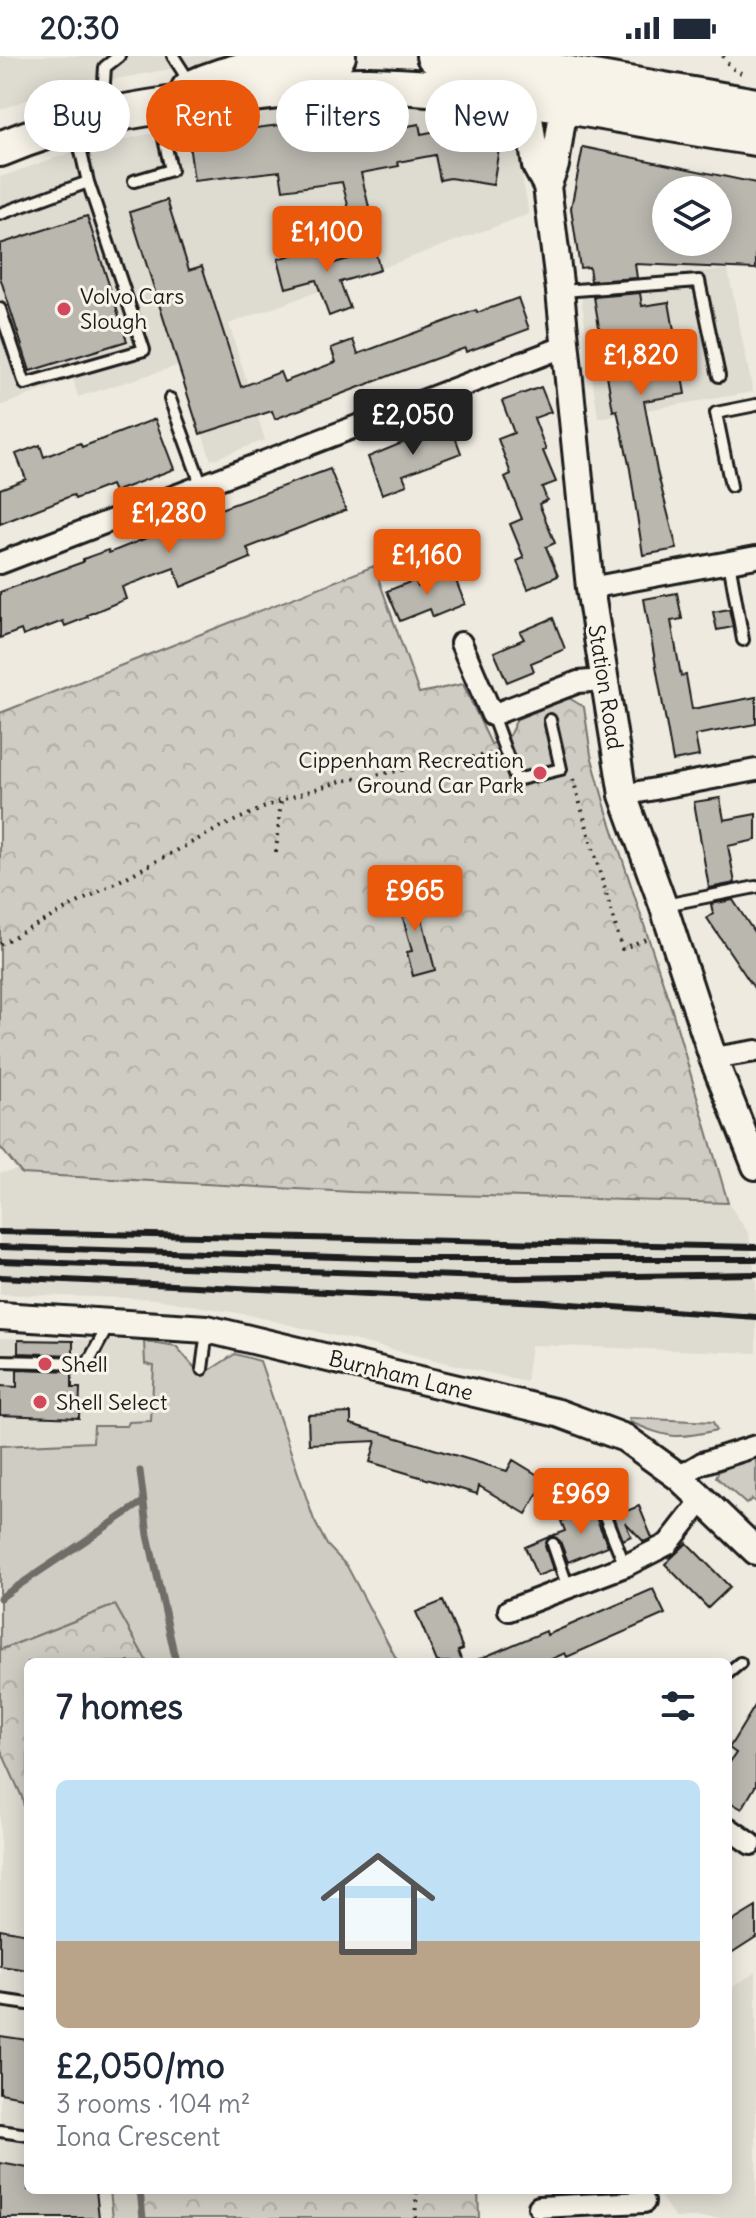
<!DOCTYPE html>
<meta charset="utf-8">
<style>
body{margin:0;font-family:Delius,sans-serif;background:#f6f6f7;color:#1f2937;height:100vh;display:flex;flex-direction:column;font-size:30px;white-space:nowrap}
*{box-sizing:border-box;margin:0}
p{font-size:26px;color:#747a83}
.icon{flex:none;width:44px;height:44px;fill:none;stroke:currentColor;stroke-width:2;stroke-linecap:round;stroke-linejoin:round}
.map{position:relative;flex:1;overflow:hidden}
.panel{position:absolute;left:24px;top:1602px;width:708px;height:536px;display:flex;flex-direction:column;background:#fff;border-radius:12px;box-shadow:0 4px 20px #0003}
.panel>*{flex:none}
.banner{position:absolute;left:24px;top:24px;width:708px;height:72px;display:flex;gap:16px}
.fabs{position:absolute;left:652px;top:120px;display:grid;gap:16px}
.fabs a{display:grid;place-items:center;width:80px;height:80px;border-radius:50%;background:#fff;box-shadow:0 4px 20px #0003;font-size:40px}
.price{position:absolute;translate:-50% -68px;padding:0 18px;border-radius:8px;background:#ea580c;color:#fff;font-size:26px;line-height:52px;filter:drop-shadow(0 2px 4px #0008)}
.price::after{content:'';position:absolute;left:50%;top:48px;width:24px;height:18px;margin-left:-12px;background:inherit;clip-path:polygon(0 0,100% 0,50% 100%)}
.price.current{background:#222;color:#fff}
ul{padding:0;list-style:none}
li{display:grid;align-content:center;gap:16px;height:424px;padding:0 32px}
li+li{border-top:2px solid #e0e1e3}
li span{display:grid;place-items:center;height:248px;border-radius:12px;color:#555}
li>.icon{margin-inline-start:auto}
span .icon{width:144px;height:144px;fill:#fffc;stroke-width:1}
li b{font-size:34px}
h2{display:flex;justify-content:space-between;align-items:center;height:96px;padding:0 32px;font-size:34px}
.tag{padding:0 28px;border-radius:36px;background:#fff;box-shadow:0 4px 20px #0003;font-size:28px;line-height:72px}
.tag.current{background:#ea580c;color:#fff}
.status{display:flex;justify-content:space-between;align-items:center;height:56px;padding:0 40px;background:#fff;direction:ltr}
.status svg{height:22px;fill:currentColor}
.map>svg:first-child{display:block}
</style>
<div class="status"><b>20:30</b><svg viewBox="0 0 49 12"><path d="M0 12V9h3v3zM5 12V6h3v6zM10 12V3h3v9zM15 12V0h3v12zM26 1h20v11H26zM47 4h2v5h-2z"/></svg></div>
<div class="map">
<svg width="756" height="2162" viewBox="0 0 756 2162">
<defs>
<pattern id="park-crowns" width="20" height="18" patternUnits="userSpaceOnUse" patternTransform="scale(2)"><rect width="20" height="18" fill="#cfccc3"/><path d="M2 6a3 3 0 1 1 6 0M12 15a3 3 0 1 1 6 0" fill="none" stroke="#b1afa7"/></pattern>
</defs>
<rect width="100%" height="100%" fill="#eeeae0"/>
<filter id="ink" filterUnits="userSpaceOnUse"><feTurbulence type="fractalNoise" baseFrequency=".0125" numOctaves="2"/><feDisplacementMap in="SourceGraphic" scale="16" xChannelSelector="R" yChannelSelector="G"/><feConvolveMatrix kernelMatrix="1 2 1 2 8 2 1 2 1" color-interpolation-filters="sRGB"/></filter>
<g filter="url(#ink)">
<path fill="#dedbd1" d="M0,0H239L47,36L0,54Z
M344,45L454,48L497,56L510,70L515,81L529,158L229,268L265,384L211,404L180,309L78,341L73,323L0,350V121L72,96L174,72Z
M728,214L753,336L598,362L579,225Z
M18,1114L22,1118L352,1136L728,1147L749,1178L756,1226V1297L531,1289L526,1326L249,1259L156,1243L0,1238V1117Z
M0,1282L144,1285L145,1308L154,1310L151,1366H129L128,1370H94L93,1386L0,1390Z
M0,1692L22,1741L28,1769V2134H110L113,2162H0Z
M756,1916V2162H675L656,2134H728V1934Z"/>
<path fill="#cfccc3" stroke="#767470" stroke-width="2" d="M144,1285L176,1290L194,1311L210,1314L235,1298L260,1305L314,1464L327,1489L347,1510L398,1606H147L115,1549L0,1594V1390L93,1386L94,1370H127L129,1366L151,1365L154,1310L145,1308Z
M629,1362L713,1366L717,1374C675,1384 669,1382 630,1366Z
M756,1401V1447L752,1443L746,1448L716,1421L719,1415Z"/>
<path fill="url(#park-crowns)" stroke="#767470" stroke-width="2" d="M374,510L419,637L463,628L491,688L507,684L517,663L569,642L584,651L591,699L606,753L672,954L728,1147L352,1136L22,1118L0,1091V657Z
M115,1549L147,1606H28V1769L22,1741L0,1692V1594Z
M110,2134H478L479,2162H113Z"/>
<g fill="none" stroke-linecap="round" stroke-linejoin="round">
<path stroke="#6f6d69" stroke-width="7" d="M140,1415L148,1479L176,1606
M0,1542L143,1446
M140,2134L143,2162"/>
</g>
<path fill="#bab7af" stroke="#1c1c1c" stroke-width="2" fill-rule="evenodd" d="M354,60L355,67L389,60L392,73L419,68L421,78L456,71L491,77L490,84L500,86L493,129L450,122L440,124L435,99L398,106L399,110L361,117L377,186L359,191L342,126L283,134L280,115L194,125L188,80Z
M583,91L756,127V213L635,208L637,222L591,225L589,211L580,212L571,152ZM666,134H718V186H666Z
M167,144L189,214L202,210L241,331L280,316L284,326L336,306L331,292L353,284L358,298L476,254L477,257L518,242L529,273L466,296L465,292L426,306L275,363L272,355L200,378L130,156Z
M87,160L127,285L30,315L0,221V188Z
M323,190L328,209L375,195L380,214L340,226L350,252L329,260L316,224L286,232L278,203Z
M640,237L642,250L669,246L685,338L644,345L657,415L677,493L643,499L630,413L617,354L613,355L594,241Z
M541,331L551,356L534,362L546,394L543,395L556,426L542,431L547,444L539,448L555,487L546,491L558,520L528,533L517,505L524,502L510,468L522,463L505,421L511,418L498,383L514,377L502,345Z
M155,363L174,413L114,436L111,429L75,443L73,439L0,468V433L26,423L16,398L40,389L44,401L80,387L82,391Z
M450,367L461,397L403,419L407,429L382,438L368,401Z
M330,413L346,454L247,492L251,502L181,531L174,512L122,531L126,543L87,559L88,561L65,570L63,565L23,580L21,574L0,582V536L83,506V503L108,494L109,497L204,459Z
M453,517L465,548L433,561L430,553L400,565L387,535L415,524L418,531Z
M677,537L682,563L671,565L681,620L686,619L692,653L756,641V668L695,679L699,700L673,705L644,543Z
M729,553L733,571L717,574L713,556Z
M553,562L565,593L531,607L534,615L507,626L494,596L524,583L520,576Z
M720,742L724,764L756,758V784L728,790L735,827L709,832L694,746Z
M414,831L435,914L413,920L407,896L412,895L396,836Z
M733,844L756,879V935L707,862L713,858L711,848Z
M18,1284L73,1285V1299L18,1297Z
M17,1313L72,1315V1332H80L79,1362L0,1359V1330L17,1331Z
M351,1357V1368L507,1415L513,1404L546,1424L526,1458L479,1430L477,1438L370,1406L376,1385L309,1388L308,1359Z
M566,1416L581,1425L559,1462L551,1440Z
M639,1450L652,1482L644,1486L625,1466L631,1480L623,1484L614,1460Z
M592,1452L608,1490L568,1506L560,1485L551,1480L565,1475L561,1465Z
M549,1481L545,1490L553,1514L537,1520L525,1491Z
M687,1487L730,1531L708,1552L665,1508Z
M653,1533L665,1558L567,1601L565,1597L545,1606H472L546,1575L547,1579Z
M443,1545L463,1593L458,1595L462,1606H437L416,1556Z
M756,1648V1729L742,1753L728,1745V1709L736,1697L729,1692Z
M756,1851V1881L728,1899V1868Z
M0,1873L28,1878V1914L0,1910Z
M0,1980L28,1984V2042L0,2037Z
M0,2107L28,2112V2134H96L99,2162H0Z"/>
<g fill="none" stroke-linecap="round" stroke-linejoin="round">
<g stroke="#1c1c1c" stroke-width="16">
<path id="service" d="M173,0L189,25
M102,57L105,11L119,0
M134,125L171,114L158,56
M0,158L88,126
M562,235L699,225L719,320
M0,253L25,328L144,294L88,126L76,74
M170,343L201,428
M731,430L716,357L756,349
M729,506L743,584
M492,659L516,724L561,713L550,664
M665,849L756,831
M0,1305L88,1307L108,1270
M202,1313L207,1275
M603,1455L625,1510
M553,1488L568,1532
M728,1617L740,1607
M0,1944L28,1948
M0,2075L28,2079"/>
</g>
<g stroke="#1c1c1c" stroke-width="26">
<path id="minor" d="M0,507L566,290
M590,532L756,501
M461,587L492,659L578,626L604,624
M623,739L756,714
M713,1002L756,995
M679,1421L702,1407L756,1390
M509,1554L625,1510L668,1488L703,1443
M728,1772L751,1788
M539,2151L644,2146"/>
</g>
<g stroke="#1c1c1c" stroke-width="32">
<path id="tertiary" d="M515,29L530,68L536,110L547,130L560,235L590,532L623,739L663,849L713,1002L756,1110
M547,130L555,109L564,50L555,35
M0,1260L207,1273L558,1357L625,1382L679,1421L756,1495"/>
</g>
<g stroke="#1c1c1c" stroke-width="40">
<path id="primary" d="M434,0L507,7L756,50
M189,33C235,11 288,5 338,0
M0,93C70,64 131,53 206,44C260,38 316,28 370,29C500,32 628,63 756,82"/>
</g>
<path stroke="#1c1c1c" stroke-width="4" stroke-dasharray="2 6" stroke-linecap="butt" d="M723,0L730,11L741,17
M573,723L622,893L650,881
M276,796L281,744
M0,888L221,771L281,744L342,725L491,698
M415,2162L417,2134"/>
<use href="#service" stroke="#f7f3e8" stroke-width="10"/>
<use href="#minor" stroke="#f7f3e8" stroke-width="20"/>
<use href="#tertiary" stroke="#f7f3e8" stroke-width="26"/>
<use href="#primary" stroke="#f7f3e8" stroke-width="34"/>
<path stroke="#1c1c1c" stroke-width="6" d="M0,1176L756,1191
M0,1191L404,1203H756
M0,1205L517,1222L756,1218
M0,1221L543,1246L756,1261"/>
</g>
</g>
<g fill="#d1495b" stroke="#f7f3e8" stroke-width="3">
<circle cx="64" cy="253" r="8"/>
<circle cx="540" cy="717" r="8"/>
<circle cx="45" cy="1308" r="8"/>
<circle cx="40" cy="1346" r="8"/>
</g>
<g text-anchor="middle" stroke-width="6" stroke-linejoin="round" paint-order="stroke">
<g font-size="22" fill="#1c1c1c" stroke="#f7f3e8" text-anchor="start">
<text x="80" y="248">Volvo Cars<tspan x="80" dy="25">Slough</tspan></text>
<text x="524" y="712" text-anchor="end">Cippenham Recreation<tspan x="524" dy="25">Ground Car Park</tspan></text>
<text x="61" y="1316">Shell</text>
<text x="56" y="1354">Shell Select</text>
</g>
<g font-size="22" fill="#1c1c1c" stroke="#f7f3e8">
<text transform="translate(606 631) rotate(81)" y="8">Station Road</text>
<text transform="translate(401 1319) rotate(14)" y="8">Burnham Lane</text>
</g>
</g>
</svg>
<div class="fabs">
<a><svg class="icon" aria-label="layers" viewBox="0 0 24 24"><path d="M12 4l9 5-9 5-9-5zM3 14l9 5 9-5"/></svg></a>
</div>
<b class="price" style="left:327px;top:218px">£1,100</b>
<b class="price" style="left:641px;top:341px">£1,820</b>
<b class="price current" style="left:413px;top:401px">£2,050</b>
<b class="price" style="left:169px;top:499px">£1,280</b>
<b class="price" style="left:427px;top:541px">£1,160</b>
<b class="price" style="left:415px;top:877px">£965</b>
<b class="price" style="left:581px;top:1480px">£969</b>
<div class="banner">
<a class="tag">Buy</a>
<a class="tag current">Rent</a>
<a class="tag">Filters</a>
<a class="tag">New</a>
</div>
<section class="panel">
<h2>7 homes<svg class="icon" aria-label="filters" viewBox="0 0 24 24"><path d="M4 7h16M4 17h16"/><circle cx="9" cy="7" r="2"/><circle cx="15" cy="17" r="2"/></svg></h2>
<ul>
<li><span style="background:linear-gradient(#bfe0f5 65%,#b9a48a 0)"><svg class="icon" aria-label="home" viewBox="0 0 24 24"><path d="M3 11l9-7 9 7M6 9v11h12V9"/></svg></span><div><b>£2,050/mo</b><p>3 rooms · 104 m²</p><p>Iona Crescent</p></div></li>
</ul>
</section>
</div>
